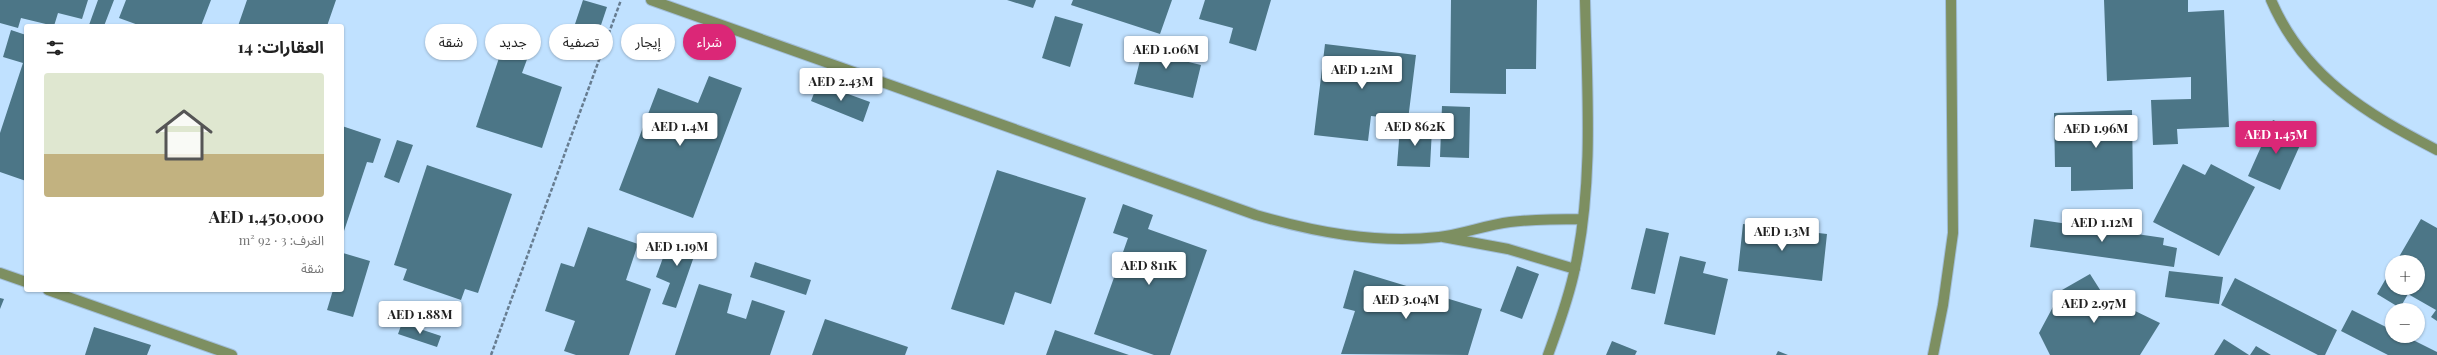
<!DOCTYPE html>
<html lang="ar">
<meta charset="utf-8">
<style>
body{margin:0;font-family:"Playfair Display","Noto Sans Arabic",serif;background:#f2f2f2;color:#222;direction:rtl;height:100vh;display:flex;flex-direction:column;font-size:15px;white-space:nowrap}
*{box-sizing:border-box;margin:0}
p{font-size:13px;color:#767676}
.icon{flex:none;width:22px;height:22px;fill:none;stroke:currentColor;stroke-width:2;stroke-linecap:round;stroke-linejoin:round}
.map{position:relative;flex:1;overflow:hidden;direction:ltr}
.details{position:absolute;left:24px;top:24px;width:320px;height:268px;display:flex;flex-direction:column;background:#fff;border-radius:4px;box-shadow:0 1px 3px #0004;direction:rtl}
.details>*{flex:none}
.guide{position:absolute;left:356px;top:24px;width:380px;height:36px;direction:rtl;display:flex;gap:8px}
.tools{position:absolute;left:2385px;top:255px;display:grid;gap:8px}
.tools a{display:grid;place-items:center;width:40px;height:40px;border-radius:50%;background:#fff;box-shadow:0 1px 3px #0004;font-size:20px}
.price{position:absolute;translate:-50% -34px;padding:0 9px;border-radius:4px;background:#fff;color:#222;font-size:13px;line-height:26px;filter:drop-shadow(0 1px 2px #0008)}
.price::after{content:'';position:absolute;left:50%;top:24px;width:12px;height:9px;margin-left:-6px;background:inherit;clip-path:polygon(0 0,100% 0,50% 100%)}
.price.active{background:#db2777;color:#fff}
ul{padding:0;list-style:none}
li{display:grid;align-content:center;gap:8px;height:212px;padding:0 20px}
li span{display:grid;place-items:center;height:124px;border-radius:4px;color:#555}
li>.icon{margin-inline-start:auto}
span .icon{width:72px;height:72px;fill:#fffc;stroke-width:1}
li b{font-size:17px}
h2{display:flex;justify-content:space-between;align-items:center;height:48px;padding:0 20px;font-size:17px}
.chip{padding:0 14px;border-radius:18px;background:#fff;box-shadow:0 1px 3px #0004;font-size:14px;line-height:36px}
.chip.active{background:#db2777;color:#fff}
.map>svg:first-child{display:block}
</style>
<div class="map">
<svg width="2437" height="355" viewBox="0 0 2437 355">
<rect width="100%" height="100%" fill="#c0e1ff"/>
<path fill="#4c7687" d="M0,0H88L82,19L58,13L54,26L21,18L18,28L0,23Z
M98,0H114L104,26H91L89,25Z
M126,0H211L201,26H141L119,18Z
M247,0H336L327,26H238Z
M583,0L607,7L598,34L574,27Z
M1007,0H1036L1033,8Z
M1073,0H1172L1160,34L1071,5Z
M1205,0H1271L1256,51L1229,43L1233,28L1199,19Z
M1451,0H1537L1536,69H1506V94L1450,93Z
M2104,0H2188V12L2224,10L2229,127L2177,129L2178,144L2153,145L2151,100L2191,99V77L2107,81Z
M1055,16L1083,24L1070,67L1042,58Z
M11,30L26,35V181L0,172V133L23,63L3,57Z
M1146,37L1171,43L1168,57L1201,65L1193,98L1134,84Z
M1325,44L1416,55L1408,120L1371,116L1368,141L1314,135Z
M503,46L529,54L522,73L562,87L542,148L476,127Z
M709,76L742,88L693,218L619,190L658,88L698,103Z
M818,83L870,102L863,122L811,101Z
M1442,106L1470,107L1469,158L1440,157Z
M2132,110L2133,189L2071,191V167H2055L2054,113Z
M2273,120L2305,134L2280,190L2248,176Z
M342,126L381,139L373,163L367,162L342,237Z
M1400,127L1432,129L1430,167L1397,166Z
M397,140L413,145L399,183L384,177Z
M2183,164L2205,175L2211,164L2255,187L2219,256L2153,222Z
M427,165L512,194L478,293L465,289L461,300L403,280L407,269L394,265Z
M997,170L1086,198L1051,304L1015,292L1004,325L951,309Z
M1123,204L1153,215L1148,229L1207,250L1170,355H1154L1094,334L1128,238L1113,233Z
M2034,219L2164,238L2163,245L2177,248L2174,267L2030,247Z
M2421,219L2437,228V321L2431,317L2436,310L2408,294L2400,308L2377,294L2392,268V288H2418V262H2396Z
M1743,224L1827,234L1822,281L1738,271Z
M588,227L638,244L626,280L651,289L629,355H576L564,351L575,321L545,311L561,263L574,267Z
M1646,228L1669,233L1655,294L1631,289Z
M672,233L699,242L676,308L662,304L670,283L656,277Z
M343,253L370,261L353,317L327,310L333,290H342Z
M1680,256L1706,262L1703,273L1728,279L1715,335L1664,324Z
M755,262L811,280L806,295L750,277Z
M1517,266L1539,274L1522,319L1500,311Z
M1354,270L1482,309L1468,355L1341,354L1355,311L1343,308Z
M2169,271L2223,277L2219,304L2165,297Z
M2090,274L2104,296L2160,323L2140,355H2050L2039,333L2062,290Z
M2235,278L2337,330L2325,355H2318L2221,305Z
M699,284L732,294L727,313L746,319L752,300L785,311L770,355H675Z
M0,298L4,299L0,309Z
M2352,310L2392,330V336H2405L2437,352V355H2388L2341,331Z
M825,319L908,347L905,355H812Z
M402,323L441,336L437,347L398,334Z
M94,327L151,345L147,355H85Z
M1055,330L1129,355H1046Z
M2224,339L2249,355H2214Z
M1612,341L1637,351L1635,355H1606Z
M2256,346L2271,355H2250Z
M1778,351L1788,355H1776Z"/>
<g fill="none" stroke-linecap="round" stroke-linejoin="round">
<g stroke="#a1bed9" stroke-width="12">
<path id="minor" d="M651,0L1256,215C1315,232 1376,244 1439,237C1463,234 1486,225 1510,222C1534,219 1559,219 1583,219
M2271,0C2304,77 2367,114 2437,150
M1443,237L1508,249L1575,269
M0,273L26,282
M48,290L232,355
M1548,355C1558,327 1569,298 1575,268C1594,181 1587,89 1585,0
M1933,355L1943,305L1953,233L1951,0"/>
</g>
<path stroke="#677d91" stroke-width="2.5" stroke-dasharray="4 2" stroke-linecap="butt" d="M491,355L621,0"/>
<use href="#minor" stroke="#7d8f61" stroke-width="10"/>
</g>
</svg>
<div class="tools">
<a>+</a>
<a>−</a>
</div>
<b class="price" style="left:1166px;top:70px">AED 1.06M</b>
<b class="price" style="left:1362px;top:90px">AED 1.21M</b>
<b class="price" style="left:841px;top:102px">AED 2.43M</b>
<b class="price" style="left:680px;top:147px">AED 1.4M</b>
<b class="price" style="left:1415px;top:147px">AED 862K</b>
<b class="price" style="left:2096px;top:149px">AED 1.96M</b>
<b class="price active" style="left:2276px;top:155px">AED 1.45M</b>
<b class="price" style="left:2102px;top:243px">AED 1.12M</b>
<b class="price" style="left:1782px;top:252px">AED 1.3M</b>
<b class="price" style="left:677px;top:267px">AED 1.19M</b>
<b class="price" style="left:1149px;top:286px">AED 811K</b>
<b class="price" style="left:1406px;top:320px">AED 3.04M</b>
<b class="price" style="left:2094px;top:324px">AED 2.97M</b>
<b class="price" style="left:420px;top:335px">AED 1.88M</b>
<div class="guide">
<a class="chip active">شراء</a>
<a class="chip">إيجار</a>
<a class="chip">تصفية</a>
<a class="chip">جديد</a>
<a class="chip">شقة</a>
</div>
<section class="details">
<h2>العقارات: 14<svg class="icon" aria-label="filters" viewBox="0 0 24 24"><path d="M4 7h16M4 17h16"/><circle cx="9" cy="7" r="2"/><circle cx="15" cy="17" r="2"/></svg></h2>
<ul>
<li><span style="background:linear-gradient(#dfe7d0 65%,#c2b280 0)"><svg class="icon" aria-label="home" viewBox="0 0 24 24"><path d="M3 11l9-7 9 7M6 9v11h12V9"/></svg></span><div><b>AED 1,450,000</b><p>الغرف: 3 · 92 m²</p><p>شقة</p></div></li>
</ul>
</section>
</div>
